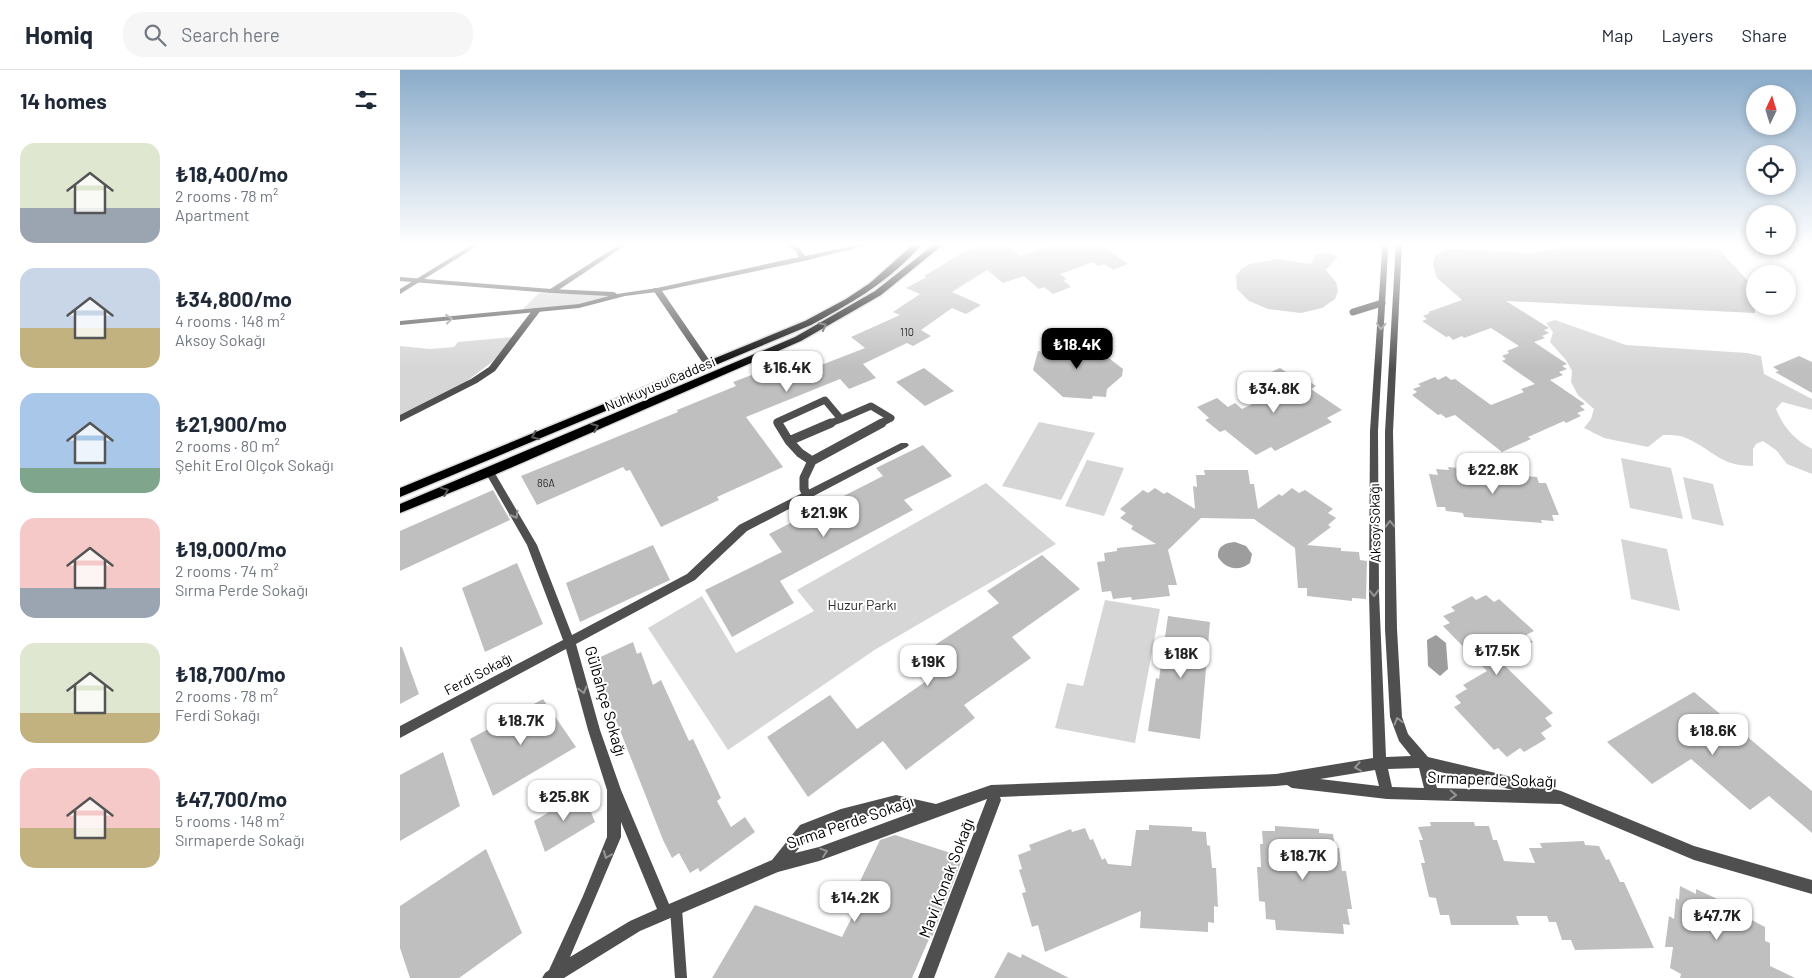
<!DOCTYPE html>
<meta charset="utf-8">
<style>
body{margin:0;font-family:Barlow,sans-serif;background:#f6f6f7;color:#1f2937;height:100vh;display:flex;flex-direction:column;font-size:19px;white-space:nowrap}
*{box-sizing:border-box;margin:0}
p{font-size:16px;color:#747a83}
.icon{flex:none;width:28px;height:28px;fill:none;stroke:currentColor;stroke-width:2;stroke-linecap:round;stroke-linejoin:round}
.map{position:relative;flex:1;overflow:hidden}
.drawer{display:flex;flex-direction:column;background:#fff;width:400px}
.drawer>*{flex:none}
.needle{width:32px;rotate:4deg}
.controls{position:absolute;left:1346px;top:15px;display:grid;gap:10px}
.controls a{display:grid;place-items:center;width:50px;height:50px;border-radius:50%;background:#fff;box-shadow:0 2px 8px #0003;font-size:25px}
.price{position:absolute;translate:-50% -42px;padding:0 11px;border-radius:10px;background:#fff;color:#222;font-size:16px;line-height:32px;filter:drop-shadow(0 1px 2px #0008)}
.price::after{content:'';position:absolute;left:50%;top:30px;width:15px;height:11px;margin-left:-8px;background:inherit;clip-path:polygon(0 0,100% 0,50% 100%)}
.price.selected{background:#000;color:#fff}
ul{padding:0;list-style:none}
li{display:flex;align-items:center;gap:15px;height:125px;padding:0 20px}
li span{display:grid;place-items:center;flex:none;width:140px;height:100px;border-radius:15px;color:#555}
li>.icon{margin-inline-start:auto}
span .icon{width:60px;height:60px;fill:#fffc;stroke-width:1}
li b{font-size:21px}
h2{display:flex;justify-content:space-between;align-items:center;height:60px;padding:0 20px;font-size:21px}
header{display:flex;align-items:center;gap:30px;box-sizing:border-box;height:70px;padding:0 25px;background:#fff;border-bottom:1px solid #e0e1e3}
header strong{font-size:24px}
nav{display:flex;gap:28px;margin-inline-start:auto;font-size:18px}
.search{width:350px;height:45px;background:#f6f6f7;display:flex;align-items:center;gap:12px;box-sizing:border-box;padding:0 18px;border-radius:20px;color:#747a83;font-size:19px}
main{display:flex;flex:1;min-height:0}
.map>svg:first-child{display:block}
</style>
<header>
<strong>Homiq</strong>
<div class="search"><svg class="icon" aria-label="search" viewBox="0 0 24 24"><circle cx="10" cy="10" r="6"/><path d="M15 15l6 6"/></svg>Search here</div>
<nav><a>Map</a><a>Layers</a><a>Share</a></nav>
</header>
<main>
<section class="drawer">
<h2>14 homes<svg class="icon" aria-label="filters" viewBox="0 0 24 24"><path d="M4 7h16M4 17h16"/><circle cx="9" cy="7" r="2"/><circle cx="15" cy="17" r="2"/></svg></h2>
<ul>
<li><span style="background:linear-gradient(#dfe7d0 65%,#9aa5b1 0)"><svg class="icon" aria-label="home" viewBox="0 0 24 24"><path d="M3 11l9-7 9 7M6 9v11h12V9"/></svg></span><div><b>₺18,400/mo</b><p>2 rooms · 78 m²</p><p>Apartment</p></div></li>
<li><span style="background:linear-gradient(#c9d6e8 60%,#c2b280 0)"><svg class="icon" aria-label="home" viewBox="0 0 24 24"><path d="M3 11l9-7 9 7M6 9v11h12V9"/></svg></span><div><b>₺34,800/mo</b><p>4 rooms · 148 m²</p><p>Aksoy Sokağı</p></div></li>
<li><span style="background:linear-gradient(#a9c7e8 75%,#7fa58c 0)"><svg class="icon" aria-label="home" viewBox="0 0 24 24"><path d="M3 11l9-7 9 7M6 9v11h12V9"/></svg></span><div><b>₺21,900/mo</b><p>2 rooms · 80 m²</p><p>Şehit Erol Olçok Sokağı</p></div></li>
<li><span style="background:linear-gradient(#f6c9c9 70%,#9aa5b1 0)"><svg class="icon" aria-label="home" viewBox="0 0 24 24"><path d="M3 11l9-7 9 7M6 9v11h12V9"/></svg></span><div><b>₺19,000/mo</b><p>2 rooms · 74 m²</p><p>Sırma Perde Sokağı</p></div></li>
<li><span style="background:linear-gradient(#dfe7d0 70%,#c2b280 0)"><svg class="icon" aria-label="home" viewBox="0 0 24 24"><path d="M3 11l9-7 9 7M6 9v11h12V9"/></svg></span><div><b>₺18,700/mo</b><p>2 rooms · 78 m²</p><p>Ferdi Sokağı</p></div></li>
<li><span style="background:linear-gradient(#f6c9c9 60%,#c2b280 0)"><svg class="icon" aria-label="home" viewBox="0 0 24 24"><path d="M3 11l9-7 9 7M6 9v11h12V9"/></svg></span><div><b>₺47,700/mo</b><p>5 rooms · 148 m²</p><p>Sırmaperde Sokağı</p></div></li>
</ul>
</section>
<div class="map">
<svg width="1412" height="908" viewBox="0 0 1412 908">
<rect width="100%" height="100%" fill="#fff"/>
<path fill="#d6d6d6" d="M139,223L214,225L179,235L122,240Z
M1155,250L1226,275L1347,283L1361,286L1364,304L1412,329V340L1382,332L1376,339C1384,358 1394,369 1412,379V404L1387,394L1376,380L1363,371L1356,374L1353,379V396C1319,396 1314,380 1286,368C1280,365 1271,365 1263,365L1248,377L1204,368L1184,358L1191,349L1194,339L1178,325L1171,312L1172,301L1166,290L1150,272L1153,262L1146,253Z
M114,267L92,292L63,314L0,346V276L30,279L54,277L58,272Z
M639,352L695,363L661,430L602,416Z
M1221,388L1271,398L1283,449L1230,438Z
M687,390L724,398L704,446L665,436Z
M1283,407L1313,414L1324,456L1292,449Z
M586,413L656,474L476,579L328,680L248,558L302,526L336,583L414,541L397,520Z
M1221,469L1267,479L1280,541L1231,529Z
M705,530L760,539L735,673L655,658L667,613L683,616Z"/>
<path fill="#9d9d9d" d="M835,472L846,476L852,484L850,493C839,502 825,499 818,487C817,476 825,473 835,472Z
M1036,565L1046,573L1048,599L1040,606L1028,596L1027,570Z"/>
<path fill="#bfbfbf" d="M592,173H603L620,186L660,173H698L728,194L713,200L704,194L698,196L693,192L660,204L667,209L663,210L671,217L653,224L644,217L639,219L624,206L603,213L587,200L552,222L581,235L566,244L552,238L521,260L531,266L513,276L507,273L463,294L476,308L449,319L440,309L346,347L383,397L317,427L319,430L261,457L230,400L226,401L223,397L137,435L121,406L278,342L277,340L336,316L333,312L400,287L411,299L465,278L451,267L500,245L493,242L520,224L506,218L527,207L524,206L562,183Z
M1192,173L1319,179L1355,219V243L1106,231L1149,258L1144,260L1149,263L1142,266L1145,268L1134,272L1167,294L1162,296L1167,299L1159,302L1163,305L1150,310L1185,334L1180,336L1185,340L1177,343L1181,346L1166,353L1164,351L1128,367L1131,369L1102,382L1055,345L1046,348L1041,344L1038,345L1012,325L1017,322L1013,319L1021,316L1018,314L1035,307L1038,310L1046,306L1051,310L1055,309L1091,335L1124,322L1121,319L1135,314L1102,291L1106,289L1102,286L1109,283L1107,281L1119,276L1091,258L1064,268L1062,266L1053,270L1049,266L1046,267L1022,251L1027,249L1023,246L1030,243L1028,242L1062,230L1037,208L1033,196L1035,186L1046,179L1132,183Z
M926,183L938,186L926,200L936,212L938,221L935,229L922,238L901,243L868,239L849,231L837,219L836,206L841,199L850,194L877,189L911,194L916,185Z
M684,269L723,299L722,306L707,319L706,327L693,326L692,329L663,327L633,300L638,281L645,282L646,275L661,276L673,272L680,275Z
M1399,286L1412,292V323L1375,302L1379,301L1373,297Z
M524,298L554,321L525,336L496,312Z
M880,298L892,306L898,304L916,316L911,319L942,340L927,348L932,352L875,381L871,377L856,385L825,360L820,362L805,350L809,348L797,337L817,328L828,337L835,333L842,339L876,323L869,317L874,314L862,306Z
M523,375L552,406L504,430L513,440L380,511L394,533L332,567L305,520L382,482L369,464L483,406L476,398Z
M1048,397L1068,399L1069,401L1104,404V401L1122,403L1124,406L1137,407L1139,413H1146L1159,445H1152L1154,451L1141,450L1142,453L1064,447L1063,443L1046,441L1045,437H1037L1029,404L1038,405L1036,399L1049,400Z
M804,400H848L850,414H854L858,439L879,424L882,426L892,418L899,423L905,420L933,439L928,443L936,448L928,455L931,457L907,475L941,478V481L959,482L960,490L967,491L966,529L952,528V531L907,526V518H898L895,478L854,449L801,448L768,480L777,515H768L770,526L732,530L731,527L713,529L711,521L702,522L697,492L705,491L704,483L717,481V478L756,474L731,459L733,456L720,448L726,443L720,439L743,420L748,423L755,418L764,424L767,422L795,439L793,416L797,417L796,405H805Z
M93,420L110,450L0,501V461Z
M253,475L270,510L180,552L166,513Z
M642,485L680,519L612,567L631,588L564,635L575,648L506,700L483,671L408,727L367,667L430,625L457,659L551,594L535,575L599,533L587,521Z
M117,493L143,554L85,582L62,518Z
M1086,525L1094,532L1099,529L1134,561L1126,565L1133,572L1122,578L1127,583L1104,595L1153,643L1145,648L1152,656L1141,663L1146,669L1124,682L1120,678L1107,687L1098,678L1094,680L1054,637L1061,633L1055,626L1067,619L1063,615L1087,601L1043,556L1050,553L1043,546L1055,541L1051,537L1072,526L1076,530Z
M768,546L810,552L800,669L748,661L756,608L759,609Z
M233,572L237,584L241,582L253,615L261,610L289,671L293,669L321,728L317,731L331,757L345,747L355,762L300,802L298,798L290,803L279,783L272,788L263,770L205,622L204,623L194,590Z
M0,577H2L19,624L0,634Z
M1294,622L1412,721V763L1369,726L1350,740L1291,689L1252,714L1207,672Z
M143,629L176,677L93,726L70,669Z
M43,682L60,736L0,771V705Z
M183,722L195,752L145,782L134,751Z
M1030,752H1074L1075,756H1089L1093,770H1097L1104,791L1135,793L1129,778H1142L1140,773L1184,771L1185,775L1199,776L1206,790L1209,789L1220,812H1224L1254,878L1175,880L1171,870H1162L1156,852H1149L1147,846H1116L1119,855H1051L1049,845H1040L1036,828L1029,827L1021,793H1025L1019,770H1023L1018,757L1031,756Z
M749,755L792,757V761L806,762L807,775L810,776L812,798H816L818,837L814,836V853L808,852V862L740,858L741,841L645,882L638,855L632,857L622,823L626,822L619,800L622,799L618,785L631,780L629,775L671,759L672,762L685,758L690,770L693,769L702,790L705,788L708,794L731,796L736,760H749Z
M875,756L919,759V763L933,764L935,778H939L942,801H946L952,839H947L950,855L943,854L944,864L876,860L875,850L866,849L865,832L859,831L857,797H861L860,774H863L862,761H875Z
M495,765L563,787L531,870L529,869L512,908H312L355,835L442,867L454,843L446,840L480,770Z
M86,779L122,863L59,908H10L0,878V836Z
M1280,816L1296,824V819L1349,844L1348,848L1365,857V871L1370,873V896L1395,908H1280L1281,904L1270,898L1273,877H1265L1269,846L1274,849L1276,828L1279,830Z
M608,882L621,888L622,884L669,908H594Z"/>
<g fill="none" stroke-linecap="round" stroke-linejoin="round">
<g stroke="#dbdbdb" stroke-width="3">
<path id="primary" d="M515,173H523C493,209 452,233 411,255L0,427V418L405,251L446,229L470,213Z
M536,173H545L481,225L401,271L94,405L0,443V434L395,267L475,221Z"/>
</g>
<path stroke="#4f4f4f" stroke-width="7" d="M953,242L982,233
M441,349L471,336L491,348L479,354
M378,354L377,352L425,330L441,349L428,354"/>
<path stroke="#4f4f4f" stroke-width="9" d="M378,353L389,371
M389,371L400,383L412,391
M389,371L431,353
M407,425L404,419V408L412,391L482,353"/>
<path stroke="#4f4f4f" stroke-width="12" d="M276,839L281,908"/>
<path fill="#4f4f4f" fill-rule="evenodd" d="M75,173H82L0,224V219Z
M222,173H229L154,223L147,221Z
M980,173H986L988,181L978,361L979,523L986,687L1011,686L999,671L990,647L985,559V362L996,173H1002L993,362L997,559L1002,647L1008,664L1028,687L1100,704L1161,721L1294,776L1412,810V824L1294,790L1161,734L987,729L892,718L887,715L876,716L600,727L601,730L534,908H518L587,729L419,791L378,802L240,861L164,908H142L145,903L149,900L183,826L207,767V720L188,660L166,579L0,668V656L163,570L127,475L85,402L87,400H93L137,475L172,565L287,504L339,455L501,373H507L509,375L507,377L347,461L295,510L176,574L200,660L221,720L269,834L372,790L400,755L441,739L496,725L536,734L591,715L876,704L973,688L969,523L970,361L982,181ZM1019,698L1024,718L992,717L988,699ZM975,700L979,716L920,709ZM1032,700L1113,720L1037,718ZM496,739L514,742L419,777L395,783L410,765L441,753ZM221,752L257,839L230,851L170,887L221,767Z
M254,218H260L312,294L311,296H305L253,220Z
M134,238H140L141,240L95,301L77,313L0,352V345L71,309L89,297Z"/>
<path fill="#4f4f4f" fill-rule="evenodd" d="M380,173C391,172 399,176 405,186L466,173H476L404,191L257,222L225,226L179,238L0,255V251L179,234L209,226L151,223L0,211V207L151,219L214,222L217,224L257,218L399,187L395,180Z"/>
<use href="#primary" fill="#000" fill-rule="evenodd"/>
</g>
<defs><path id="oneway-chevron" d="M-2-3.5L2.5 0L-2 3.5" fill="none" stroke-width="1.6" stroke-linecap="round" stroke-linejoin="round" transform="scale(1.25)"/></defs>
<g stroke="#959595">
<use href="#oneway-chevron" transform="translate(49 249) rotate(-5)"/>
<use href="#oneway-chevron" transform="translate(981 256) rotate(93)"/>
<use href="#oneway-chevron" transform="translate(115 445) rotate(60)"/>
<use href="#oneway-chevron" transform="translate(990 454) rotate(-91)"/>
<use href="#oneway-chevron" transform="translate(974 523) rotate(89)"/>
<use href="#oneway-chevron" transform="translate(183 620) rotate(75)"/>
<use href="#oneway-chevron" transform="translate(998 651) rotate(-106)"/>
<use href="#oneway-chevron" transform="translate(958 697) rotate(169)"/>
<use href="#oneway-chevron" transform="translate(1053 725) rotate(2)"/>
<use href="#oneway-chevron" transform="translate(424 782) rotate(-19)"/>
<use href="#oneway-chevron" transform="translate(207 785) rotate(112)"/>
</g>
<g stroke="#595959">
<use href="#oneway-chevron" transform="translate(423 256) rotate(-28)"/>
<use href="#oneway-chevron" transform="translate(195 357) rotate(-23)"/>
<use href="#oneway-chevron" transform="translate(135 366) rotate(157)"/>
<use href="#oneway-chevron" transform="translate(45 421) rotate(-22)"/>
</g>
<linearGradient id="sky" x2="0" y2="1"><stop stop-color="#8aabca"/><stop offset="0.58" stop-color="#fff"/><stop offset="1" stop-color="#fff" stop-opacity="0"/></linearGradient>
<rect width="1412" height="300" fill="url(#sky)"/>
<g text-anchor="middle" stroke-width="4" stroke-linejoin="round" paint-order="stroke">
<g font-size="11" fill="#303030">
<text x="507" y="266">110</text>
<text x="146" y="417">86A</text>
</g>
<g font-size="14" fill="#000" stroke="#fff">
<text transform="translate(260 314) rotate(-23)" y="5">Nuhkuyusu Caddesi</text>
<text transform="translate(975 453) rotate(-91)" y="5">Aksoy Sokağı</text>
<text transform="translate(78 604) rotate(-28)" y="5">Ferdi Sokağı</text>
</g>
<g font-size="14" fill="#2d2d2d" stroke="#fff">
<text x="462" y="540">Huzur Parkı</text>
</g>
<g font-size="16" fill="#000" stroke="#fff">
<text transform="translate(206 631) rotate(74)" y="6">Gülbahçe Sokağı</text>
<text transform="translate(1092 709) rotate(2)" y="6">Sırmaperde Sokağı</text>
<text transform="translate(450 752) rotate(-19)" y="6">Sırma Perde Sokağı</text>
<text transform="translate(546 808) rotate(-69)" y="6">Mavi Konak Sokağı</text>
</g>
</g>
</svg>
<div class="controls">
<a><svg class="needle" viewBox="-14 -14 28 28"><path d="M0-13l5 13h-10z" fill="#e53935"/><path d="M0 13l5-13h-10z" fill="#747a83"/></svg></a>
<a><svg class="icon" aria-label="locate" viewBox="0 0 24 24"><circle cx="12" cy="12" r="6"/><path d="M12 2v4M12 18v4M2 12h4M18 12h4"/></svg></a>
<a>+</a>
<a>−</a>
</div>
<b class="price selected" style="left:677px;top:300px">₺18.4K</b>
<b class="price" style="left:387px;top:323px">₺16.4K</b>
<b class="price" style="left:874px;top:344px">₺34.8K</b>
<b class="price" style="left:1093px;top:425px">₺22.8K</b>
<b class="price" style="left:424px;top:468px">₺21.9K</b>
<b class="price" style="left:1097px;top:606px">₺17.5K</b>
<b class="price" style="left:781px;top:609px">₺18K</b>
<b class="price" style="left:528px;top:617px">₺19K</b>
<b class="price" style="left:121px;top:676px">₺18.7K</b>
<b class="price" style="left:1313px;top:686px">₺18.6K</b>
<b class="price" style="left:164px;top:752px">₺25.8K</b>
<b class="price" style="left:903px;top:811px">₺18.7K</b>
<b class="price" style="left:455px;top:853px">₺14.2K</b>
<b class="price" style="left:1317px;top:871px">₺47.7K</b>
</div>
</main>
